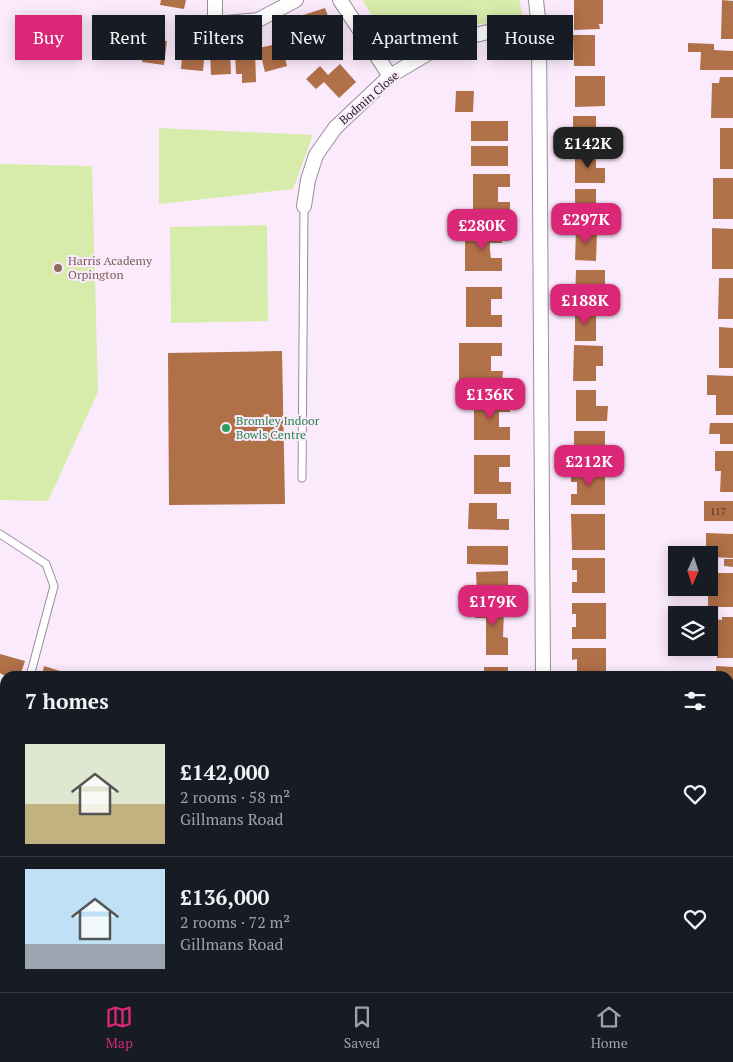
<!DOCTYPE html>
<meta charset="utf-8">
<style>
body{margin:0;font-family:"PT Serif",serif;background:#242831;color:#f1f3f6;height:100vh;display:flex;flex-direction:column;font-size:19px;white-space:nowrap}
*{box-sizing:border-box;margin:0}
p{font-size:16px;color:#9ea1a6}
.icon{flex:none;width:28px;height:28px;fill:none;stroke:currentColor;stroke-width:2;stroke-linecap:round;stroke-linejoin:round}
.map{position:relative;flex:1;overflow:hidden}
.details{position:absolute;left:0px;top:671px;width:734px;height:321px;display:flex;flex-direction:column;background:#171b24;border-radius:15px 15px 0 0;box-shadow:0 2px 12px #0003}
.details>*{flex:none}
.banner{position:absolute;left:15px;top:15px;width:704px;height:45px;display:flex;gap:10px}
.needle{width:32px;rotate:183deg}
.buttons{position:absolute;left:668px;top:546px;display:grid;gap:10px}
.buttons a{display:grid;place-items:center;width:50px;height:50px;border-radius:0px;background:#171b24;box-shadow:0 2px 12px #0003;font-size:25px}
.price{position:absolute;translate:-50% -42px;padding:0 11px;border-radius:10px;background:#db2777;color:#fff;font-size:16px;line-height:32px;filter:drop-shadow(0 1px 2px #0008)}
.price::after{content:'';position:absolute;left:50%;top:30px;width:15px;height:11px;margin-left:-8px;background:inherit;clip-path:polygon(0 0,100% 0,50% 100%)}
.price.selected{background:#222;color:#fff}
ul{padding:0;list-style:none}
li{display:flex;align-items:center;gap:15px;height:125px;padding:0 25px}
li+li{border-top:1px solid #363941}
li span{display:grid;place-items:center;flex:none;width:140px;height:100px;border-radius:0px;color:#555}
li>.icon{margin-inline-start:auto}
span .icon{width:60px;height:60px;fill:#fffc;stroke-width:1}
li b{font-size:21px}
h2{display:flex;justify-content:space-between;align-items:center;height:60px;padding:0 25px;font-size:21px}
.chip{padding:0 18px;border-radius:0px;background:#171b24;box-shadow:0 2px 12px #0003;font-size:18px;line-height:45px}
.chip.selected{background:#db2777;color:#fff}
.tab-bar{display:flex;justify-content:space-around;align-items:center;height:70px;border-top:1px solid #363941;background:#171b24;font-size:14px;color:#9ea1a6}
.tab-bar a{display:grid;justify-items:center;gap:2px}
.tab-bar .selected{color:#db2777}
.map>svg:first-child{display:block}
</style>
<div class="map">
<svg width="733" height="992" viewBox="0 0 733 992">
<rect width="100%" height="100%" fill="#fbeafc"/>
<path fill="#d7ecab" d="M362,0H519L524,19L462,26L401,60Z
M159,128L313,135L293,189L159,204Z
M0,164L92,166L98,392L48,501L0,500Z
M267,225L268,321L171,323L170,227Z
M0,871L5,875V988H136L141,992H0Z"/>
<path fill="#b07048" d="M161,0H186L184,9L160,5Z
M574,0H603V24H599L600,29L574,30Z
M722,0L733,1V39H721Z
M325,8L331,24L308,32L305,24L297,27L294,18Z
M331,34L337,53L315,60L312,50L302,53L299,44Z
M573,35H595V66H574Z
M144,38L167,41L164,65L142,62Z
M281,43L287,66L265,72L259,48Z
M688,43L714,44V50L733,51V70H700L701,52H688Z
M183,45L205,48L203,71L181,69Z
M230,50L231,74L211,75L210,51Z
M255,50L256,82L242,83V74H236L235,51Z
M340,64L356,82L339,98L324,82L316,89L306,79L320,66L328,75Z
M575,76H605V106L575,107Z
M720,77H733V118H711L712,83H719Z
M456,91H474L473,112H455Z
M573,116H596V146H573Z
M471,121H508V141H471Z
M720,128H733V169H720Z
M471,146H508V166H471Z
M575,153H596V168H605V183H575Z
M473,174H510V187H498V202H510V215H473Z
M713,178H733V219H713Z
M575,189H596V204H604V221H575Z
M712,228L733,229V269H712Z
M502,230V243H490V251L491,258H502V271H465V231Z
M576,230H597L596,261L575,260Z
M576,270H605V285H596V301L575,300Z
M719,278H733V319H718Z
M466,287H502V299H491V315H502V327H466Z
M575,310H596V341H575Z
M719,327L733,328V368H719Z
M459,343H502V356H491V371H503L502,384H459Z
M574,345L603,346V366H596V381H573Z
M282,351L285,504L169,505L168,353Z
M707,375L733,376V415H716V395H707Z
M576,390H596V406H608L607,421H576Z
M474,399H510V412H499V427H510V440H474Z
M710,423H733V444H720V434H709Z
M574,431H605V461H574Z
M715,451H733V492H720L721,471H715Z
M474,455H510V467H499V482H511V494H474Z
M571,470H605V505H571V494H577V482H571Z
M704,501H733V521H704Z
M469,503H497V519H509V530L468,529Z
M571,514H605V550H572Z
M706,533L733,534V558L709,557V555H706Z
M467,546H508V565L467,564Z
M572,558H605V593H572V582H577V570H572Z
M724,559H733V567L724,566Z
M508,571V592L477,593L476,572Z
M716,573H733V607H708V589L716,590Z
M475,602H502V610H504L503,637L508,638V655H486V618H475Z
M572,603H606V639H572V627H576V614H572Z
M722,617H733V658H717V650H709L710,628H714V619L722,620Z
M572,648H606V676H572V672H577V659L572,660Z
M0,654L25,661L20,676H5L0,673Z
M44,666L76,676H42Z
M716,666L733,667V708H729V676H716Z
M484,667H508V676H484Z
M729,716H733V756H729Z
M729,766H733V799H729Z
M1,771L5,774V804L0,800V773Z
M729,808H733V841H729Z
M729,851H733V872H729Z
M729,878H733V900H729Z
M729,902H733V927H729Z
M310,988H329V992H310Z
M416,988H432L431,992H416Z"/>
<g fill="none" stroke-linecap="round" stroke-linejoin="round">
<g stroke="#9b8c9c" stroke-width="9">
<path id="lane" d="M302,478L304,206
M0,534L46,564L54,586L30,676
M404,988L405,992"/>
</g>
<g stroke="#9b8c9c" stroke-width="16">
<path id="street" d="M215,0V24L258,20L296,0
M340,0L390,76
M536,0L539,29L543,676
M304,206L308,180L316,155L335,128L390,76L447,42L492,31L539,29
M0,709L5,710
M729,959L733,960
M284,988V992
M542,988V992"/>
</g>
<use href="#lane" stroke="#fff" stroke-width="7"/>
<use href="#street" stroke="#fff" stroke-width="14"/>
</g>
<circle fill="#8d6e63" stroke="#fbeafc" stroke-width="2" cx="58" cy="268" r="5"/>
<circle fill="#2e9e5b" stroke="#fbeafc" stroke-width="2" cx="226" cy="428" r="5"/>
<g text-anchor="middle" stroke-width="4" stroke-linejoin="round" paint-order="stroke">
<g font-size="10" fill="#48342e">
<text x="718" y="515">117</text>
</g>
<g font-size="12" fill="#262026" stroke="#fbeafc">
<text transform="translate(369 98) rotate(-41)" y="4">Bodmin Close</text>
</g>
<g font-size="12" fill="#785e54" stroke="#fbeafc" text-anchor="start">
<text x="68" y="265">Harris Academy<tspan x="68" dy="14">Orpington</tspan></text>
</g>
<g font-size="12" fill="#27864d" stroke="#fbeafc" text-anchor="start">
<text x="236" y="425">Bromley Indoor<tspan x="236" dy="14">Bowls Centre</tspan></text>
</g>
</g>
</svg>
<div class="buttons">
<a><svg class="needle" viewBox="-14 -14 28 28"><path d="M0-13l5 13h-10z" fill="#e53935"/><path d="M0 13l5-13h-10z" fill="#9ea1a6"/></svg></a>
<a><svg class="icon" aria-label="layers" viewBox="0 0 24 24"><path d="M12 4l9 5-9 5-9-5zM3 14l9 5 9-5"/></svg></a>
</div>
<b class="price selected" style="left:588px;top:169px">£142K</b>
<b class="price" style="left:586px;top:245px">£297K</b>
<b class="price" style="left:482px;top:251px">£280K</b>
<b class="price" style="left:585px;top:326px">£188K</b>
<b class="price" style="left:490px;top:420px">£136K</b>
<b class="price" style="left:589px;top:487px">£212K</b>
<b class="price" style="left:493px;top:627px">£179K</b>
<div class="banner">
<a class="chip selected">Buy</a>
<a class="chip">Rent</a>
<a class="chip">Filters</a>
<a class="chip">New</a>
<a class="chip">Apartment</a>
<a class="chip">House</a>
</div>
<section class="details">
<h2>7 homes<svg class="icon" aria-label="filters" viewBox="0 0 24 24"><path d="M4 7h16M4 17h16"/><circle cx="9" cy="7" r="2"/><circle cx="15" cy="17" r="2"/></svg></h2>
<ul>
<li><span style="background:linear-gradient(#dfe7d0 60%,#c2b280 0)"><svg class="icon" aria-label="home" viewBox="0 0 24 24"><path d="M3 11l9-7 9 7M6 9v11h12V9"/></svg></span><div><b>£142,000</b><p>2 rooms · 58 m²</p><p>Gillmans Road</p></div><svg class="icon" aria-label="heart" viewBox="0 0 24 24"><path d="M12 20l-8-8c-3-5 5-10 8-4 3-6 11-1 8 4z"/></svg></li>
<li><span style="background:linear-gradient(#bfe0f5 75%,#9aa5b1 0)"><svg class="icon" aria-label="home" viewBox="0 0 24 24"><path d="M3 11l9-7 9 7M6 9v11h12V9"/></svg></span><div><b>£136,000</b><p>2 rooms · 72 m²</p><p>Gillmans Road</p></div><svg class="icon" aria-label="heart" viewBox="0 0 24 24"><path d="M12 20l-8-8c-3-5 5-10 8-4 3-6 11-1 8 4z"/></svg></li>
</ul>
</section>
</div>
<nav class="tab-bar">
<a class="selected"><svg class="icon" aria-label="map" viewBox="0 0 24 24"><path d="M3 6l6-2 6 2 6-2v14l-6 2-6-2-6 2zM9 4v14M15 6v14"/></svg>Map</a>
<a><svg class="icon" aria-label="saved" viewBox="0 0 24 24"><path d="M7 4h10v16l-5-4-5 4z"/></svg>Saved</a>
<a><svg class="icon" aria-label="home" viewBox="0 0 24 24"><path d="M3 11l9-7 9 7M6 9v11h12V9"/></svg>Home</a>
</nav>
